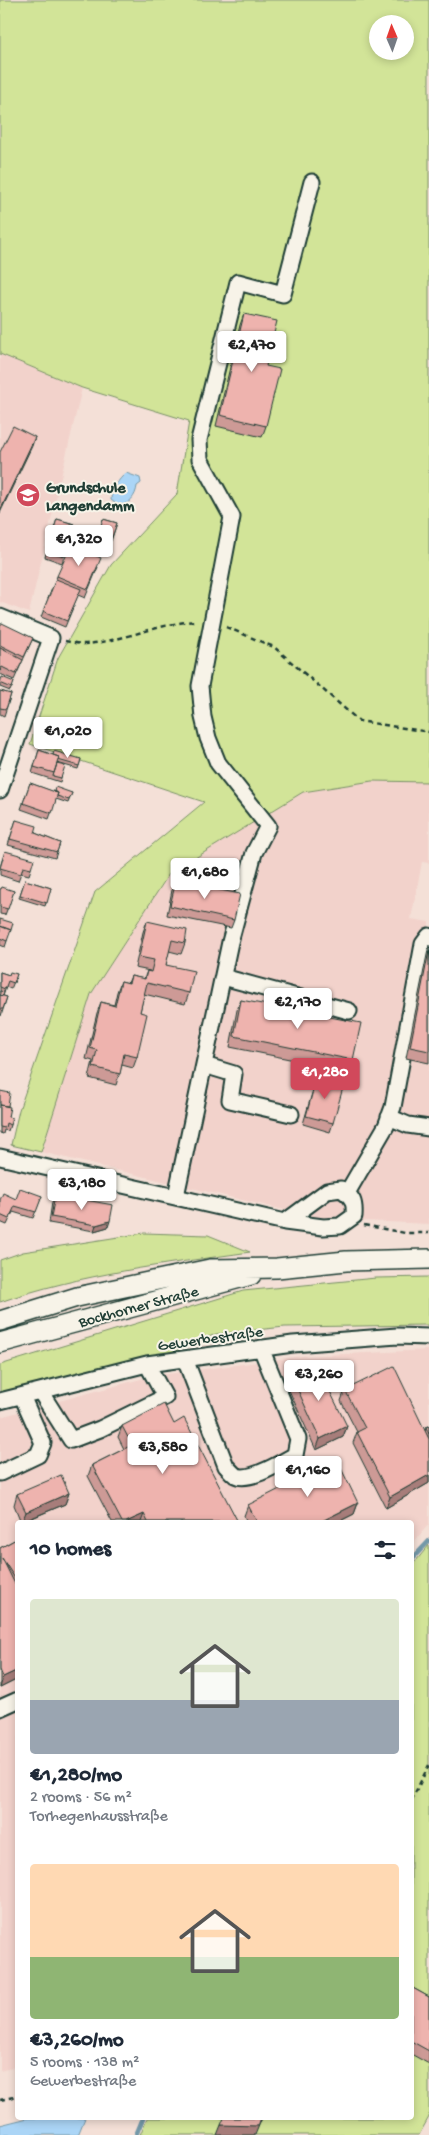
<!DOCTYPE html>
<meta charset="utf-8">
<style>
body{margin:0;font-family:"Gochi Hand",sans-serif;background:#f6f6f7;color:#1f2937;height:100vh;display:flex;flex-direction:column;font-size:19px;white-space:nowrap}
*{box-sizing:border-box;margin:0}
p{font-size:16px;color:#747a83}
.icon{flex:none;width:28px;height:28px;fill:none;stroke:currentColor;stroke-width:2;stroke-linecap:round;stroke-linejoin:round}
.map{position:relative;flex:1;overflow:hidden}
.panel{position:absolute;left:15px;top:1520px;width:399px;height:600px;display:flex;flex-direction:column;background:#fff;border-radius:5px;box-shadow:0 2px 8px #0003}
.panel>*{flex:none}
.needle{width:32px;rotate:358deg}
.fabs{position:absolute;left:369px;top:15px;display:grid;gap:10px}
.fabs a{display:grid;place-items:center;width:45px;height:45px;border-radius:50%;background:#fff;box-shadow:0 2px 8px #0003;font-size:25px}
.price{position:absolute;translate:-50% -42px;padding:0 11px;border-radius:5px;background:#fff;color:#222;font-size:16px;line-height:32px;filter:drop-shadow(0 1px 2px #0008)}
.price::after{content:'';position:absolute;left:50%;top:30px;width:15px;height:11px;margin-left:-8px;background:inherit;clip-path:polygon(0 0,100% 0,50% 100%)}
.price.active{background:#d1495b;color:#fff}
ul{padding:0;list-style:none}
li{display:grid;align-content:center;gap:10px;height:265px;padding:0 15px}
li span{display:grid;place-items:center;height:155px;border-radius:5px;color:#555}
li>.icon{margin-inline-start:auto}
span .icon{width:90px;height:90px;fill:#fffc;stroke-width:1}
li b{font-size:21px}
h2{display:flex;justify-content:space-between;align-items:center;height:60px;padding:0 15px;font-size:21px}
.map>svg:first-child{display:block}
</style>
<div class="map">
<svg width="429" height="2135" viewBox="0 0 429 2135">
<rect width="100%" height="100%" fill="#f4e0d7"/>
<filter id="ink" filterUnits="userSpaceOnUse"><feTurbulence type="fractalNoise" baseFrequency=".02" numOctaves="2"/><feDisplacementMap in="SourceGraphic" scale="10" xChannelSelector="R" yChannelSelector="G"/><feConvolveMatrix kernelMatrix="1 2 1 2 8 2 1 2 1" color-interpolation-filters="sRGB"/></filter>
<g filter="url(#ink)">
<path fill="#f2d2cb" d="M0,354L82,388L29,613L0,602Z
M372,781L429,782V863L422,862L411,919L429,922V1224L322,1219L41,1152L91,994L169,874L303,792Z
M429,1350V1524L411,1545V1522H18V2066L0,2071V1417L152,1376L303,1356Z"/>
<path fill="#d2e498" stroke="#789066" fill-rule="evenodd" d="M0,0H429V782L372,781L303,792L169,874L91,994L41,1152L11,1145L19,1110L95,892L204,802L30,744L58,658L111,565L177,494L189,421L82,388L0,354ZM378,24H405V51H378Z
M144,1233L208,1235L250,1252C166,1264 80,1274 0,1302V1260L23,1252Z
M429,1277V1325L285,1327L216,1334L174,1351L0,1393V1365L243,1291L376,1278Z
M429,1545V2117L419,2135H140L147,2118H411V1567Z"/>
<path fill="#abd5f6" stroke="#7398a8" d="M126,473L140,478L141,483L137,486C136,496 129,505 119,506L111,500C111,490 118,480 126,473Z
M28,2118H85L78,2135H0V2125Z"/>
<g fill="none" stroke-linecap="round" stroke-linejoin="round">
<path stroke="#7398a8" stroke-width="4.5" d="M411,1560L429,1541
M136,2135L143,2118"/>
<g stroke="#1f3d34" stroke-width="19">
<path id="minor" d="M0,617L51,638L0,790
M223,977L349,1011
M204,1065L234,1074L230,1100L291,1114
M389,1117L408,1125L429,1128
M0,1157L285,1222L323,1227L340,1226L354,1216C355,1202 353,1197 341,1189L327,1191L285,1222
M347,1193L386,1126L393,1107L423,944L429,936
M176,1196L230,942L254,853L268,826L218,763L208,738L203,717L200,686L232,517L200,459L199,440L238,282L283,294L312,182
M185,1359L226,1466C229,1469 232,1473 235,1475C249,1483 282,1462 295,1455L298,1439L261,1348
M40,1391L71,1440L100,1429L165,1397L147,1364
M0,1401L147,1364L293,1344L397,1336L429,1337
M0,1473L38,1455L43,1443L22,1396
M0,1708L18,1700"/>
</g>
<g stroke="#1f3d34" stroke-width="22">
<path id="major" d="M0,1321L77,1297L210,1269L277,1268L346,1261L429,1259
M0,1343L251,1275"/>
</g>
<path stroke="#1f3d34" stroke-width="2.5" stroke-dasharray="5 4" stroke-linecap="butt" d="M226,627L274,647L359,721L429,732
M65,641C71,642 78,644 84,644C123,642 158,623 197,621
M364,1225L405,1233H429
M411,1801L429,1765
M0,2100L18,2096"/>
<use href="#minor" stroke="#f7f3e8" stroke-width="15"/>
<use href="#major" stroke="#f7f3e8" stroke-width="19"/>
</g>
<path fill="#cd9a96" stroke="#1f3d34" d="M244,314L266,366V426L262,437L216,426L240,325Z
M57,519L74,524L62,563L45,557Z
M103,519L117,523L111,541L98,537Z
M98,567L85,598L78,595L65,627L41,617L57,576Z
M0,626L33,638L14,680L0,674Z
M0,682H14L10,691L0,687Z
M0,691L11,694L4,716L0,714Z
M39,750L53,755L81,759L78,769L57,763L61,778L60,782L32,773Z
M30,783L54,792L72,793L68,803L56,799L49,819L21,809Z
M16,820L35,833L60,843L55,858L8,845Z
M5,851L31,869L29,875L21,873L18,881L0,875V867Z
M25,880L51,888L45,906L19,898Z
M176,881L234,920L231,928L167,915L172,890Z
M0,889L14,891L5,915L0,914Z
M0,919L7,941L5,947L0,945Z
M147,921L185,943L181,954L169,951L166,965L189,993L185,1004L144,994L140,1012L137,1057L133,1068L122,1065L116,1085L89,1078L93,1061L86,1059L97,1013L101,1002L114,1005L117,992L121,981L128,983L131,976L144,979L147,971L150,972V971L135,968L143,932Z
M429,945V1063L406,1058Z
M0,972L9,975L17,974L11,989L6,987L3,996L7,997L1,1016L0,1015Z
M241,1000L353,1060L349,1071L230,1047L237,1010Z
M317,1076L333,1123L330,1132L303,1124Z
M0,1091L8,1106V1117L10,1125L8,1131L4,1130L3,1134L0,1133Z
M42,1196L33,1218L13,1212L7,1225L0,1222V1200Z
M55,1196L86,1202L108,1227L94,1231L49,1223L52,1202Z
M292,1377L347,1426L343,1437L316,1450L288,1388Z
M345,1390L425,1431L426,1427L429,1426V1483L386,1508L353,1443L357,1432L341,1401Z
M174,1424L238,1522H112L88,1476L92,1465L124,1449L118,1437L122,1426Z
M69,1493L65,1504L23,1522H21L14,1505L17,1494Z
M358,1503L354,1514L338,1522H247L244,1516L248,1505Z
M18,1538V1679L0,1688V1548Z
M18,1764V1774L15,1770Z
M411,1987L429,1997V2064L411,2054Z"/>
<path fill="#a77d7a" stroke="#1f3d34" d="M35,437L32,446L0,513V511Z
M110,1221L108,1227L94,1231L96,1225Z
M347,1426L343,1437L316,1450L320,1439Z
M429,1475V1483L386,1508L390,1497Z
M69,1493L65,1504L22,1522L26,1512Z
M358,1503L354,1514L338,1522H320Z
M144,1514L141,1522H126Z
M18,1670V1679L0,1688L3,1677Z
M262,2118L255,2135H217L221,2125Z"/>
<path fill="#eeb3ae" stroke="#1f3d34" d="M244,314L277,321L266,366L280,369L266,426L220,415Z
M13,426L35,437L0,511V452Z
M57,519L74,524L64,556L47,551Z
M103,519L117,523L112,537L99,533Z
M71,545L101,558L88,589L57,576Z
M56,579L81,589L67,621L43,611Z
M2,623L33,638L24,657L0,645V626Z
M0,648L23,660L16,674L2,667L0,671Z
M2,677L14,682L12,688L0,683Z
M0,691L11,694L6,709L0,708Z
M39,750L59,757L54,773L34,767Z
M54,751L81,759L79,766L58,760L59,757L53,755Z
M57,764L65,766L61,778L53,776Z
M30,783L58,793L52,813L23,803Z
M55,787L72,793L69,800L57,796L58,793L54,792Z
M16,820L37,826L35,833L60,843L57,852L10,839Z
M5,851L34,859L31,869L23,867L21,874L0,868Z
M25,880L51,888L47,903L20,895Z
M176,881L240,894L234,920L170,906Z
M2,887L14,891L8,909L0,907V889H1Z
M0,919L13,923L11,930L0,926Z
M147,921L187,930L185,943L172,940L166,965L194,971L189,993L147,983L140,1012L147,1014L137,1057L124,1054L120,1074L93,1067L97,1050L90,1048L101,1002L115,1006L121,981L129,983L131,976L145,979L147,971L151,972L154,960L139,957Z
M0,926L11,930L7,941L0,938Z
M429,951V1051L410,1047Z
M0,972L9,975L10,972L17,974L14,983L8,981L5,989L0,987Z
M0,991L4,992L3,996L0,995Z
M0,995L7,997L3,1009H0Z
M241,1000L361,1023L353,1060L234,1036Z
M317,1076L344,1084L333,1123L306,1116Z
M0,1091L10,1093L8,1106L0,1105Z
M0,1105L10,1107L8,1117L12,1118L10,1125L6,1123L5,1128L0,1127Z
M20,1188L42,1196L36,1212L15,1206L9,1219L0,1215V1200L3,1193L16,1199Z
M55,1196L86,1202V1200L113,1205L110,1221L96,1225L51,1217Z
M317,1365L347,1426L320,1439L292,1377Z
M394,1366L429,1439V1475L390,1497L357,1432L365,1428L345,1390Z
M164,1404L174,1424L184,1418L238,1522H148L144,1514L126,1522H122L92,1465L132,1445L122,1426Z
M429,1426V1434L426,1427Z
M337,1460L358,1503L320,1522H257L248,1505Z
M61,1475L69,1493L26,1512L17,1494Z
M18,1538V1583L2,1558L18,1590V1670L3,1677L0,1670V1548Z
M411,1987L429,1997V2051L411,2041Z
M224,2118H261L258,2126L221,2125Z"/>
</g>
<defs>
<g id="school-disc" transform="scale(1.25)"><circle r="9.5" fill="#d1495b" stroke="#f7f3e8"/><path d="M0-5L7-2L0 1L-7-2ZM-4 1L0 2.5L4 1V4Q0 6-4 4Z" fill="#fff"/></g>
</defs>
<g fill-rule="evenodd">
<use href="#school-disc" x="28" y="495"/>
</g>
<g text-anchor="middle" stroke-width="4" stroke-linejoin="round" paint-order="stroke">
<g font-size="16" font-weight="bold" fill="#1f3d34" stroke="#f7f3e8" text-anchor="start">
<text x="46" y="492">Grundschule<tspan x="46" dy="18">Langendamm</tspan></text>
</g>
<g font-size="16" fill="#1f3d34" stroke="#f7f3e8">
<text transform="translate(138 1305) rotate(-15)" y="6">Bockhorner Straße</text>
<text transform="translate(210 1337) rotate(-8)" y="6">Gewerbestraße</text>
</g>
</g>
</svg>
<div class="fabs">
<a><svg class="needle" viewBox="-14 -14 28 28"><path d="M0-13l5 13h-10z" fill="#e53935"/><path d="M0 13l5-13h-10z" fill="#747a83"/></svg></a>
</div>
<b class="price" style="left:252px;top:373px">€2,470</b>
<b class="price" style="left:79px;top:567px">€1,320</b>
<b class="price" style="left:68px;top:759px">€1,020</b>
<b class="price" style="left:205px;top:900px">€1,680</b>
<b class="price" style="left:298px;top:1030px">€2,170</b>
<b class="price active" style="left:325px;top:1100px">€1,280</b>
<b class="price" style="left:82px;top:1211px">€3,180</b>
<b class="price" style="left:319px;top:1402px">€3,260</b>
<b class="price" style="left:163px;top:1475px">€3,580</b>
<b class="price" style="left:308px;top:1498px">€1,160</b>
<section class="panel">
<h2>10 homes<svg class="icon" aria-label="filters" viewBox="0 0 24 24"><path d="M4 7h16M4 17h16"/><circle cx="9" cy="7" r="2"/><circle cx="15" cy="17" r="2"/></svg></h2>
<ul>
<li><span style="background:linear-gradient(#dfe7d0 65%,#9aa5b1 0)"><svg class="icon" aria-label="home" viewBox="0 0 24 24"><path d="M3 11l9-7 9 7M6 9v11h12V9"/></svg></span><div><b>€1,280/mo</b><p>2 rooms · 56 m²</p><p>Torhegenhausstraße</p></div></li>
<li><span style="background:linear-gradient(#ffd9b3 60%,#8fb573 0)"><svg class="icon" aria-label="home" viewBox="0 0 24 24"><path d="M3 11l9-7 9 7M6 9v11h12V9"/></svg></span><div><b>€3,260/mo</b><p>5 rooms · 138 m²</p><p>Gewerbestraße</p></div></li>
</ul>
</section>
</div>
